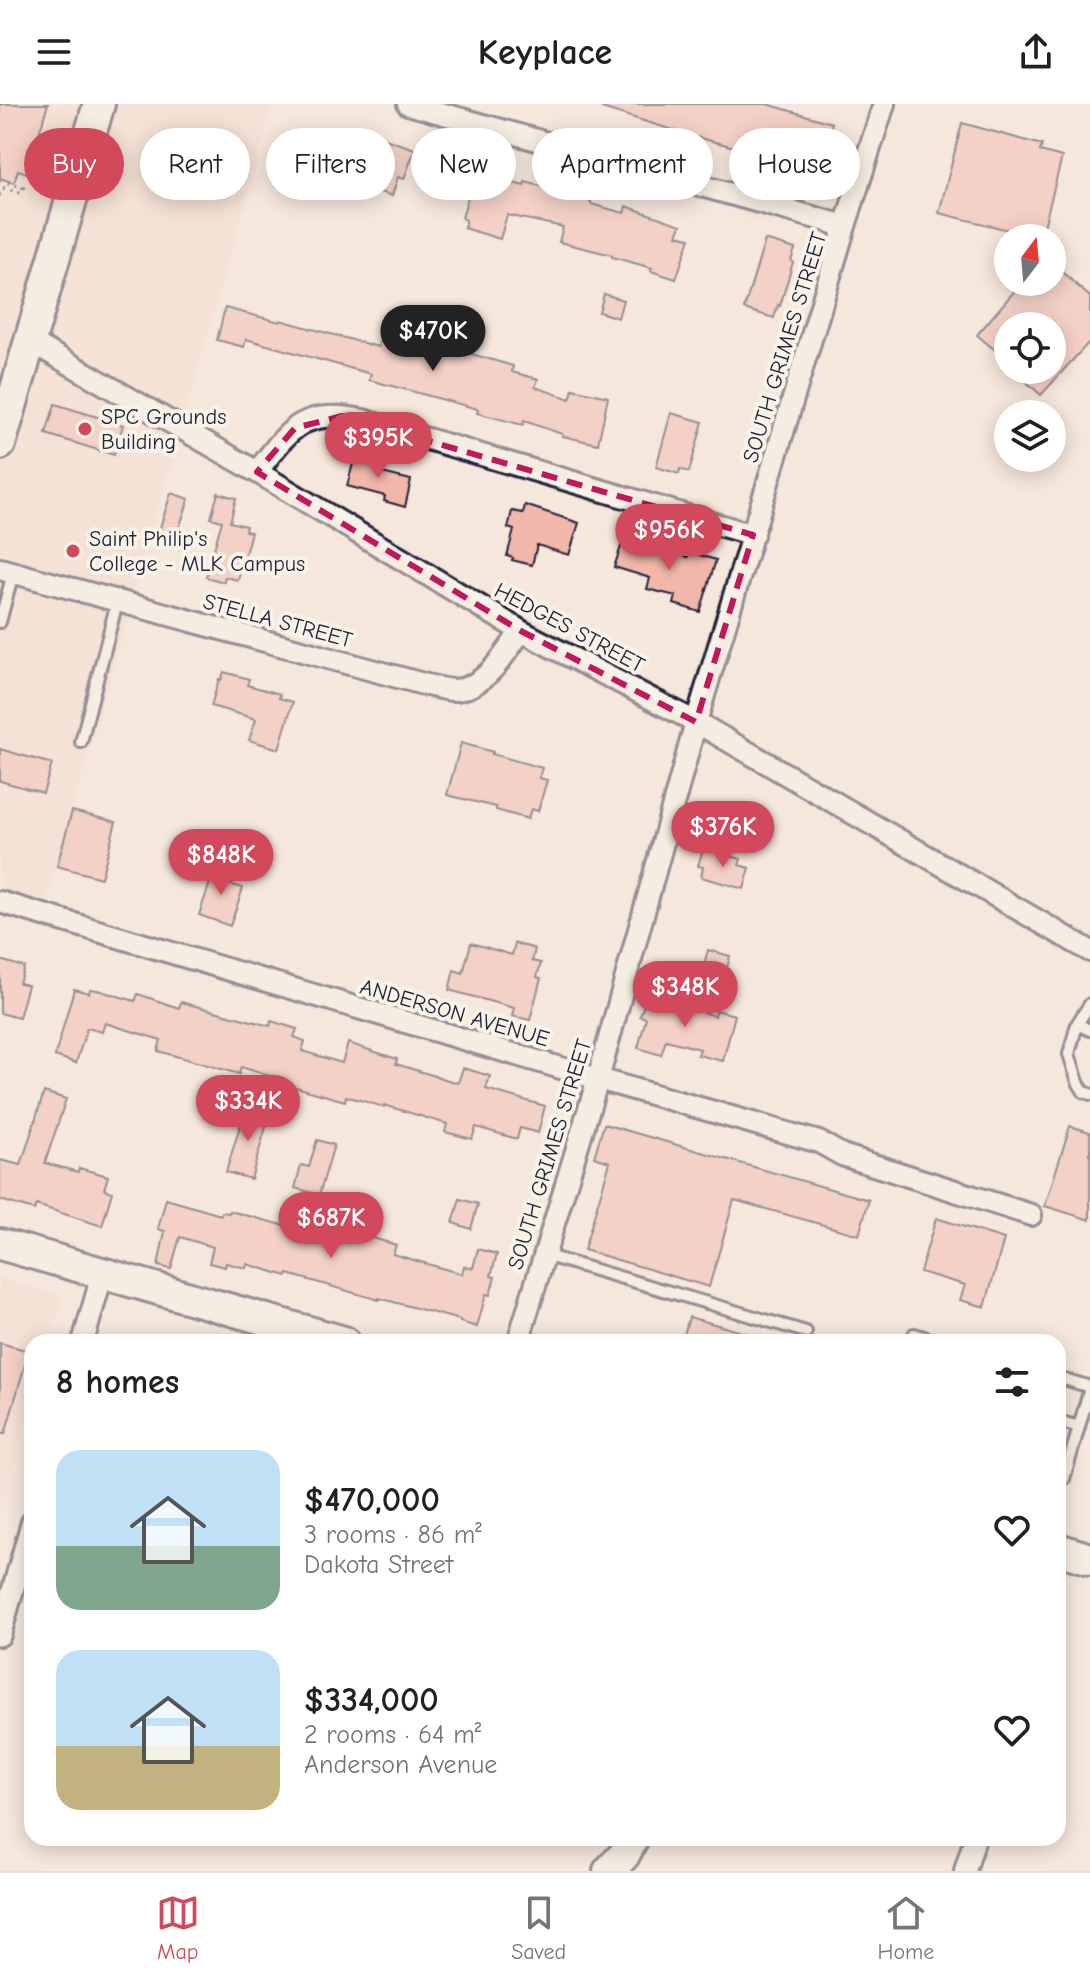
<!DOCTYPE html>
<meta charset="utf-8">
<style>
body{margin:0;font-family:"Comic Neue",sans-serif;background:#f2f2f2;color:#202124;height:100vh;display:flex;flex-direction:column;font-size:30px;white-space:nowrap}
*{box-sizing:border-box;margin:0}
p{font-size:26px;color:#757577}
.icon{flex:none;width:44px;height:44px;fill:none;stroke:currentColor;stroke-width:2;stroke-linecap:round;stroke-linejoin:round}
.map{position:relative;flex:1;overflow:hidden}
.details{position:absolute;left:24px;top:1230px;width:1042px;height:512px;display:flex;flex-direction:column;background:#fff;border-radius:24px;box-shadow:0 4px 20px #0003}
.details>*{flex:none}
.hud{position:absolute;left:24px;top:24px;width:1042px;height:72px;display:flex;gap:16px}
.needle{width:52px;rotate:16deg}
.buttons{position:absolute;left:994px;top:120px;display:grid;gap:16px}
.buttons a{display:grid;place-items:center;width:72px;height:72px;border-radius:50%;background:#fff;box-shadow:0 4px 20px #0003;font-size:40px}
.price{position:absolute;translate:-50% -68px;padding:0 18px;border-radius:28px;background:#d1495b;color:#fff;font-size:26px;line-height:52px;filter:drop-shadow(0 2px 4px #0008)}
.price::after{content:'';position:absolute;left:50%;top:48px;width:24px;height:18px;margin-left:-12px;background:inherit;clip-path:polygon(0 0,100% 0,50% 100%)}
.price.on{background:#222;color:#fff}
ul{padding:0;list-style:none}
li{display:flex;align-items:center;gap:24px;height:200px;padding:0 32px}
li span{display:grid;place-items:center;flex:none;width:224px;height:160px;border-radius:24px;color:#555}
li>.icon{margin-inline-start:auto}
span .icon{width:96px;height:96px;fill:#fffc;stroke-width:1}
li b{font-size:34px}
h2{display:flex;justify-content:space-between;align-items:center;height:96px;padding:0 32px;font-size:34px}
.chip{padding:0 28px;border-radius:36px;background:#fff;box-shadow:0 4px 20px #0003;font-size:28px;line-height:72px}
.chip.on{background:#d1495b;color:#fff}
header{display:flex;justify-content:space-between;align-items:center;height:104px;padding:0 32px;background:#fff;font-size:36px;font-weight:700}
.menu{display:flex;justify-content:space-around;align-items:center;height:112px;border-top:2px solid #e0e0e0;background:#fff;font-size:22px;color:#757577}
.menu a{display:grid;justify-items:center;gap:4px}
.menu .on{color:#d1495b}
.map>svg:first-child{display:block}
</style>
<header><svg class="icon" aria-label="menu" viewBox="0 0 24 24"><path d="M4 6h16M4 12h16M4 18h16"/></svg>Keyplace<svg class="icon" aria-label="share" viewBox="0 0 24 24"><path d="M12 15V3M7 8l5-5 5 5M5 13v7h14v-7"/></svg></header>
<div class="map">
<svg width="1090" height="1767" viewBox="0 0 1090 1767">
<rect width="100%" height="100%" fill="#f6e7dc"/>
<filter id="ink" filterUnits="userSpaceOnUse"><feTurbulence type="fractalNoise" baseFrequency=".0125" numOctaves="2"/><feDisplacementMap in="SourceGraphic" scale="16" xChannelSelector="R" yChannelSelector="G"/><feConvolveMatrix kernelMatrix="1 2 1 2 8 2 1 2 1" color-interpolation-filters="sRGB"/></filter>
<g filter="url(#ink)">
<path fill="#f4d9cd" d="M0,0H273L46,799L0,785Z
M0,1174L63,1192L49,1238H32V1298L0,1408Z"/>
<path fill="#f1b7aa" stroke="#22223b" stroke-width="2" d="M0,0H48L27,69L18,66L14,79L0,74Z
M603,0H767L832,19L815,81L780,72L784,60L737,46L738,44L692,32L602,4Z
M962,19L1042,41L1040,47L1062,53L1041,134L939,109Z
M382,34L415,45L404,75L398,73L392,92L365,83Z
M475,68L524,82L525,78L545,83V86L591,97V100L624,109L626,102L681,121L677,131L690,134L676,175L651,167L652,164L612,153V151L559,138L563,123L507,111L500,135L464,124L466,116L462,114Z
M765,136L795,145L791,157L793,158L780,202L778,201L774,214L744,205Z
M1052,159L1090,193V237L1041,291L1013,266H1052V222H1008V257L977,231L1022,178H1052Z
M604,190L623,196L618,214L599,208Z
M225,204L280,218V216L378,243L382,230L425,242L432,216L457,223L451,244L513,262L512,268L538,275L535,283L570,295L573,285L608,293L598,340L562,332V330L524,317L523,321L477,309L478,305L377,278L369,276L371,270L292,248L246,235L244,243L217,236Z
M55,300L123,321L114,351L46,330Z
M671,309L703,318L689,368L680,365L679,370L656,363Z
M356,348L385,356L382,369L411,376L405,403L384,397L385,392L347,382Z
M171,389L189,395L174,439L157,433Z
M218,389L236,394L230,418L246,422L245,427L251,428L238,476L225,473L224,478L206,473L222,417L211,414Z
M525,401L579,419L569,451L537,441L532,461L512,456L513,454L507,452L514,426L508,424L512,407L523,409Z
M625,431L645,438L643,442L688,453L689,448L716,456L700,508L674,500L676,492L647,485L650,474L614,463Z
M224,568L249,575L247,581L280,590L279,594L293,598L279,645L249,636L256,615L211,602L219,575L221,576Z
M461,639L493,648L492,650L542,664L539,674L547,676L538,707L531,705L528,715L496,706V703L447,691Z
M0,645L52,660L43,689L0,677Z
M72,707L116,718L101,774L57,762Z
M703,745L741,755L739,761L750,764L744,785L701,773L703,763L698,762Z
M216,761L233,767L229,780L243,784L230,822L199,811Z
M471,839L512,851L515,839L535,845L532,857L541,859L537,873L541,874L530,916L512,912L514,904L449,886L454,866L463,869Z
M708,846L730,852L725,873L702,867Z
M0,856L24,863L19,879L28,881L19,914L0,909Z
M74,885L89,889L90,885L97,886L135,897L138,890L179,904L181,898L270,922L271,917L297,925L294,933L305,937L302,947L342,959L348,939L397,955L396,960L458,979L463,964L490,972L486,985L545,1002L538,1029L520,1024L517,1035L476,1023L472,1035L445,1028L447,1020L384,1001V1003L346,992L345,997L281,979L280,975L241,963L239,970L158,947L161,936L105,919L102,928L87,924L76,959L55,952Z
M652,892L672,898V899L715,912L716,906L735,911L723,957L698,951L700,945L666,936L661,951L638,944L646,914L640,912L646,895L651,896Z
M44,988L66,995L45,1059L78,1068L79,1064L108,1072L104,1085L112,1088L102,1122L36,1101L34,1106L0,1096V1056L21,1061Z
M246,1002L270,1009L251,1075L226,1068Z
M604,1020L869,1096L859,1131L734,1096L709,1183L584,1146L610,1058L594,1053Z
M1070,1022L1090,1028V1116L1045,1102Z
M317,1036L334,1041L319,1091L295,1084L301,1061L309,1063Z
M166,1095L221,1111L222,1108L229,1109L230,1107L313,1129L318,1110L345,1118L343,1125L396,1141L393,1150L462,1170L464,1162L473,1164L478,1145L497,1150L491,1172L495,1173L490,1191L486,1190L477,1223L460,1218V1216L379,1194V1196L288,1170L287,1172L247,1160L246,1164L226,1159L225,1163L209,1159L213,1143L180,1133L171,1165L158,1162L165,1127L158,1125Z
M460,1095L478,1100L471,1125L453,1119Z
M936,1114L1004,1135L985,1203L960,1196L965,1181L920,1168Z
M689,1213L760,1233L759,1238H682Z
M0,1239L29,1247L5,1330H0Z"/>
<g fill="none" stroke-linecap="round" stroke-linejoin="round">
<g stroke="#22223b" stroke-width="16">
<path id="lane" d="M0,518L13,469
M81,638L117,498
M1090,900L1077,920L1069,950L1078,978L1084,988L1090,990
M1077,920L1090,926
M544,1151L806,1228
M914,1230L941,1238
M1058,1273L1090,1283
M1058,1317L1079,1323
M1058,1373L1064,1375L1090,1284"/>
</g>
<g stroke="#22223b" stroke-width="26">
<path id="street" d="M408,0L845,122
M30,237L257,368L521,527L696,618L1090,847
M257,368C292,322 302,305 363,316L753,431
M0,465L427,581C435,583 444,585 452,586C483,587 506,549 521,527
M0,798L598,975L819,1038L842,1051L1031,1111
M83,1238L103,1168
M518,1238L598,975L696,618L845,122L884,0
M0,1531L32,1418
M965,1767L975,1734"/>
</g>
<g stroke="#22223b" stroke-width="36">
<path id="secondary" d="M0,340L99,0
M0,1140L344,1238
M1058,1445L1090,1455
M609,1767L624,1751L633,1734"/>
</g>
<path stroke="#22223b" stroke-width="4" stroke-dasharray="2 6" stroke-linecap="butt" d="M0,76L23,83L22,89L0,83
M0,91H1"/>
<use href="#lane" stroke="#f7f3e8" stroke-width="10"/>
<use href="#street" stroke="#f7f3e8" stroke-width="20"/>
<use href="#secondary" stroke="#f7f3e8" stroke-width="30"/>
</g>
</g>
<path d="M0 0H1090V1767H0ZM342,312L753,431L696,618L521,527L257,368L295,324Z" fill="#f6e7dc" fill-opacity=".55" fill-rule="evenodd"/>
<path fill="none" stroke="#c2185b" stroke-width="6" stroke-dasharray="16 10" stroke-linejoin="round" d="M342,312L753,431L696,618L521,527L257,368L295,324Z"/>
<g fill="#d1495b" stroke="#f7f3e8" stroke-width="3">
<circle cx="85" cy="325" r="8"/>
<circle cx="73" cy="447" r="8"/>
</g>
<g text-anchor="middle" stroke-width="8" stroke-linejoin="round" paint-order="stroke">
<g font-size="22" fill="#22223b" stroke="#f7f3e8">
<text transform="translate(784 243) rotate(-73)" y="8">SOUTH GRIMES STREET</text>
<text transform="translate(278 516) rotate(15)" y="8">STELLA STREET</text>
<text transform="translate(570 523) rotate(28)" y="8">HEDGES STREET</text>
<text transform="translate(455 908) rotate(16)" y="8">ANDERSON AVENUE</text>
<text transform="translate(549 1050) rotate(-73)" y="8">SOUTH GRIMES STREET</text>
</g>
<g font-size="22" fill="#22223b" stroke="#f7f3e8" text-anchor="start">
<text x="101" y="320">SPC Grounds<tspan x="101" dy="25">Building</tspan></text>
<text x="89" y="442">Saint Philip's<tspan x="89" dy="25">College - MLK Campus</tspan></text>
</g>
</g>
</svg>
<div class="buttons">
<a><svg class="needle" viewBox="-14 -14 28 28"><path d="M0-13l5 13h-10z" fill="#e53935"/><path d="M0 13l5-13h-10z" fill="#757577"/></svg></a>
<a><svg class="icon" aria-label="locate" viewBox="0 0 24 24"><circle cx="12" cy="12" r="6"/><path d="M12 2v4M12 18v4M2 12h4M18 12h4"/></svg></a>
<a><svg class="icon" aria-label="layers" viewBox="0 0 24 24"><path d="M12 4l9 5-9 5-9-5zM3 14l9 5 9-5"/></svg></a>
</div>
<b class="price on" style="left:433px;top:269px">$470K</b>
<b class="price" style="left:378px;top:376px">$395K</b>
<b class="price" style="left:669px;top:468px">$956K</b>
<b class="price" style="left:723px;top:765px">$376K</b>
<b class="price" style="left:221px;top:793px">$848K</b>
<b class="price" style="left:685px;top:925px">$348K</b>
<b class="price" style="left:248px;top:1039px">$334K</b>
<b class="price" style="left:331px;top:1156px">$687K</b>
<div class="hud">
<a class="chip on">Buy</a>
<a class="chip">Rent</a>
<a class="chip">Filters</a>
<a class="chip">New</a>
<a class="chip">Apartment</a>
<a class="chip">House</a>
</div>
<section class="details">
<h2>8 homes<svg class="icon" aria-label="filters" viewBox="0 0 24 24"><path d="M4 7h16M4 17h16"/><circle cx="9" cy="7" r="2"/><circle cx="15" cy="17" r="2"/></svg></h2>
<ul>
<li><span style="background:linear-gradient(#bfe0f5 60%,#7fa58c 0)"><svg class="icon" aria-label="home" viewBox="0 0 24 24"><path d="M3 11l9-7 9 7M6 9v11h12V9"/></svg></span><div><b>$470,000</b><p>3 rooms · 86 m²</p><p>Dakota Street</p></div><svg class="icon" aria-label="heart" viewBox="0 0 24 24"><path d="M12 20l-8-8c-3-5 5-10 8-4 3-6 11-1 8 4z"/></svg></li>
<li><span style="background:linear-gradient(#bfe0f5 60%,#c2b280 0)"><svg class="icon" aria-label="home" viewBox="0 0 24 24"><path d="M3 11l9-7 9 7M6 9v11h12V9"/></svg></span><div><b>$334,000</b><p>2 rooms · 64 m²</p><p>Anderson Avenue</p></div><svg class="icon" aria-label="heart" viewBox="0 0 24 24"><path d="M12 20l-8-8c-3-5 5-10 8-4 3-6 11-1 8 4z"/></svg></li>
</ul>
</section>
</div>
<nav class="menu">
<a class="on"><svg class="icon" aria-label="map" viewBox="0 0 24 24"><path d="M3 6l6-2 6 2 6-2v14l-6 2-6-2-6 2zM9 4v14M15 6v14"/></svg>Map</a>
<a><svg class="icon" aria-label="saved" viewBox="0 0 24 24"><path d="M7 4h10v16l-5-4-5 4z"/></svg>Saved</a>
<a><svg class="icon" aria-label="home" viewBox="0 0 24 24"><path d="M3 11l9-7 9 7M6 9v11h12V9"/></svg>Home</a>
</nav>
